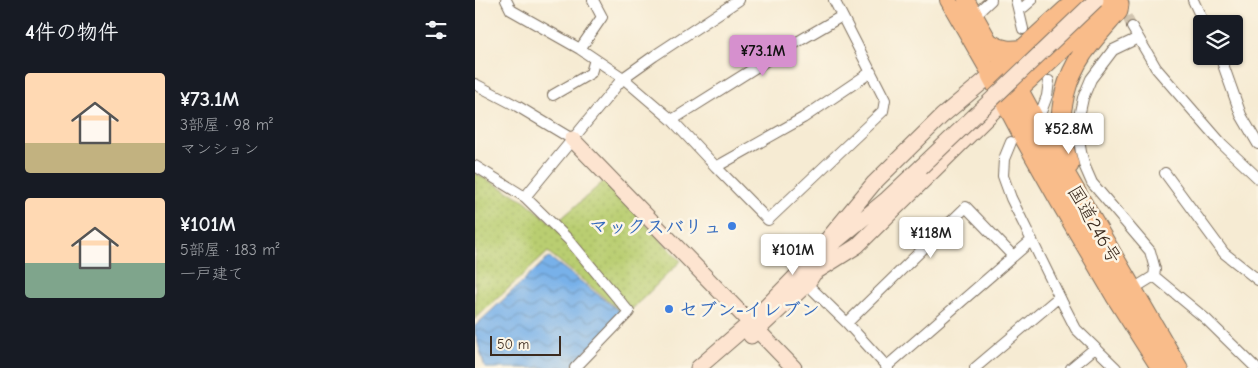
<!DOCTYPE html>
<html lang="ja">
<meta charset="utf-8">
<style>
body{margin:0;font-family:"Comic Neue","Klee One",sans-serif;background:#242831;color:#f1f3f6;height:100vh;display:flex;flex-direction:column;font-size:19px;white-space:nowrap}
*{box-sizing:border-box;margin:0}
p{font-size:16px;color:#9ea1a6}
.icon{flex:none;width:28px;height:28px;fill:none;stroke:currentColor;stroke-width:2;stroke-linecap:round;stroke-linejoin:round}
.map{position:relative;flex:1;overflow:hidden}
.drawer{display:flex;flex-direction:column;background:#171b24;width:475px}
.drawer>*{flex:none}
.buttons{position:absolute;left:718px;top:15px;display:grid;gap:10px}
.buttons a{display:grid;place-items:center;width:50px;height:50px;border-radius:5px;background:#171b24;box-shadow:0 1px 4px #0004;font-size:25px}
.scale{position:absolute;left:15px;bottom:12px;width:71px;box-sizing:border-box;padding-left:5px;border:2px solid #3b2a1e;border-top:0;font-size:14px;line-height:18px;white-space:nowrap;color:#3b2a1e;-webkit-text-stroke:4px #fcf5e5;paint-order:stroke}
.price{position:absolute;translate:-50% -42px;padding:0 11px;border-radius:5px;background:#fff;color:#222;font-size:16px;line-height:32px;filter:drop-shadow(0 1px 2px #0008)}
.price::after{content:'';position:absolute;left:50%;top:30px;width:15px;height:11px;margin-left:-8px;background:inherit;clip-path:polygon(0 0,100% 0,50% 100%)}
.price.current{background:#d690ce;color:#111}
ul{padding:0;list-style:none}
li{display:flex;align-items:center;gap:15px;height:125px;padding:0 25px}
li span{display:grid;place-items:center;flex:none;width:140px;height:100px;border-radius:5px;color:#555}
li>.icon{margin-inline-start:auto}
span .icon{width:60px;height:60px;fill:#fffc;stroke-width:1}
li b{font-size:21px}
h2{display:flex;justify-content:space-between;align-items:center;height:60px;padding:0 25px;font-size:21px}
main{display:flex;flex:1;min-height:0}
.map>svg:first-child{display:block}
</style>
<main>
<section class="drawer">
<h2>4件の物件<svg class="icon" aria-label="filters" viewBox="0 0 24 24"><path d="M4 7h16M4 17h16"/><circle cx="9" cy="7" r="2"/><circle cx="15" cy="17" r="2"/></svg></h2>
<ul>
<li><span style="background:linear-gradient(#ffd9b3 70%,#c2b280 0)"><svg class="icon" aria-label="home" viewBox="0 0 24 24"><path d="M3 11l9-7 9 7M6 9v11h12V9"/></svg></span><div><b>¥73.1M</b><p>3部屋 · 98 m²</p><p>マンション</p></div></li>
<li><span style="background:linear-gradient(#ffd9b3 65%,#7fa58c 0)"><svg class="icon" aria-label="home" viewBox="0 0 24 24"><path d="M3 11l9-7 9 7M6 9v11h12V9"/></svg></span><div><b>¥101M</b><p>5部屋 · 183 m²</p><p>一戸建て</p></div></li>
</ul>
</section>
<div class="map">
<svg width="783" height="368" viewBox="0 0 783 368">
<defs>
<pattern id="green-dots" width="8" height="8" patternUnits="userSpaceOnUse" patternTransform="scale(1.25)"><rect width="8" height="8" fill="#b9ce71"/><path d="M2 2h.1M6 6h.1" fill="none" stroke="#a0b161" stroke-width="1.8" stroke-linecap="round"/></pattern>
<pattern id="water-waves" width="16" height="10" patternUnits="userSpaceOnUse" patternTransform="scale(1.25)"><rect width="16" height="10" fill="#78b1e9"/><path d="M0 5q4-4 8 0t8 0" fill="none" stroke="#6490bc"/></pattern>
</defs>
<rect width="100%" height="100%" fill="#fcf5e5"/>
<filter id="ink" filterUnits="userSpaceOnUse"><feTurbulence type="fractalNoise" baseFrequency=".02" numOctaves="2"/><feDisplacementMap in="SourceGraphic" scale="10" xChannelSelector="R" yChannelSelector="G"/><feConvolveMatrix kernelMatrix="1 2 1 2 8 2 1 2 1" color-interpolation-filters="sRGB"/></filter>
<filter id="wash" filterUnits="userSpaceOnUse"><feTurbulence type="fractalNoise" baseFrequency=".0096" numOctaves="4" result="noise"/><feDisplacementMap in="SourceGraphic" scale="20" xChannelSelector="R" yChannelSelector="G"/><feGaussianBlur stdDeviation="1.12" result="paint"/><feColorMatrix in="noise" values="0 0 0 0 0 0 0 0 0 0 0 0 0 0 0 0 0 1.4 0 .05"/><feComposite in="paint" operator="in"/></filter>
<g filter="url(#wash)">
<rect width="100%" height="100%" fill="#f6ebd3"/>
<path fill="url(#green-dots)" stroke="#7a7c48" d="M0,173L49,200L79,225L129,181L206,261L151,315L73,252L0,319Z"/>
<path fill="url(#water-waves)" stroke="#5a6e84" d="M74,257L147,313L95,368H10L0,333V326Z"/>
</g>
<g filter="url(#ink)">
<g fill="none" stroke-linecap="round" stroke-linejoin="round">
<path stroke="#d1c4af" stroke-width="10" stroke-dasharray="10 5" stroke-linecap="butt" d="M645,3L657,27"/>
<g stroke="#7c6e5d" stroke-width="12">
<path id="street" d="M31,0L36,10L105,49L148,78L197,120L241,167L293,220L408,111L410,100L359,0
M541,0L543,8L549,7L557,0
M718,0L729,24
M543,8L548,29
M500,15L516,0
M657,27L681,68L747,144L783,178
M105,49L127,17L118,0
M745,56L766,115L783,144
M0,84L42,106L97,139
M78,95L116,73L120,59
M566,112L572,96L574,81
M197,120L305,52L367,16
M536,142L529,159L528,176L536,198L587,302L601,329L641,368
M0,166L50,197L94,240L154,312L100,368
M241,167L328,118L396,72
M690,173L749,253L783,280
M50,197L148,78L179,56L264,0
M679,276L731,319L781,368
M332,284L372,323L413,368
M658,289L679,276L680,269L675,251L617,183L610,167L606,152L603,134L605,112L608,98L616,79L638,50L663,38
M372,323L491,207L538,256
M411,367L557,240
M500,368L584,297
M596,368L620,348"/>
</g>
<g stroke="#7c6e5d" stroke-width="17">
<path id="secondary" d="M97,139L319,368
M352,240L399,183L467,116L516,75
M339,273L382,246L530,100
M276,336L332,284L339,273L345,268
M223,368L275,323L332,265L412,199L446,167"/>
</g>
<g stroke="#7c6e5d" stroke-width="18">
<path id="primary" d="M473,0L516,75
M491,0L522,55"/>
</g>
<g stroke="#7c6e5d" stroke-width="21">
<path id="highway" d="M602,0L548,49L516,75L550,139L585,201L641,297L686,368
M639,0L543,89L573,144L703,368
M516,44C527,51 536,51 548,49
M594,165C592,157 588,148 587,139C583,109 591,78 608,53C618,39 631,25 643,11L644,4"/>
</g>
<use href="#street" stroke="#fff" stroke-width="10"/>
<use href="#secondary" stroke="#fde4d0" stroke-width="15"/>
<use href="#primary" stroke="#f9bc8a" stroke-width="16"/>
<use href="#highway" stroke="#f9bc8a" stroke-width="19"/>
<g stroke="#7c6e5d" stroke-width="17" stroke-linecap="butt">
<path id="secondary-bridge" d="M446,167L621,0"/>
</g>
<use href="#secondary-bridge" stroke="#fde4d0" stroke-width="15"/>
</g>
</g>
<g fill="#3f7fe0" stroke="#fcf5e5" stroke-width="2">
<circle cx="257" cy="226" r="5"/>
<circle cx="194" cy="309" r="5"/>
</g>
<g text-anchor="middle" stroke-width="5" stroke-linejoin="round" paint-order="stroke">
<g font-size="19" fill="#3b2a1e" stroke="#fcf5e5">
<text transform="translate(620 224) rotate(60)" y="7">国道246号</text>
</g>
<g font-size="19" font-weight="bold" fill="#366cbe" stroke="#fcf5e5" text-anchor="end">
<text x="247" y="233">マックスバリュ</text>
<text x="204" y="316" text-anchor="start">セブン-イレブン</text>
</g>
</g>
</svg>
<div class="buttons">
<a><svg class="icon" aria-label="layers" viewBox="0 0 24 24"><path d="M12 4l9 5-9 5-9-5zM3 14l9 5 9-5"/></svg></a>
</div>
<div class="scale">50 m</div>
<b class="price current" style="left:288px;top:77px">¥73.1M</b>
<b class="price" style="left:594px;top:155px">¥52.8M</b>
<b class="price" style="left:456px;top:259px">¥118M</b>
<b class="price" style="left:318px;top:276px">¥101M</b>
</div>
</main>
